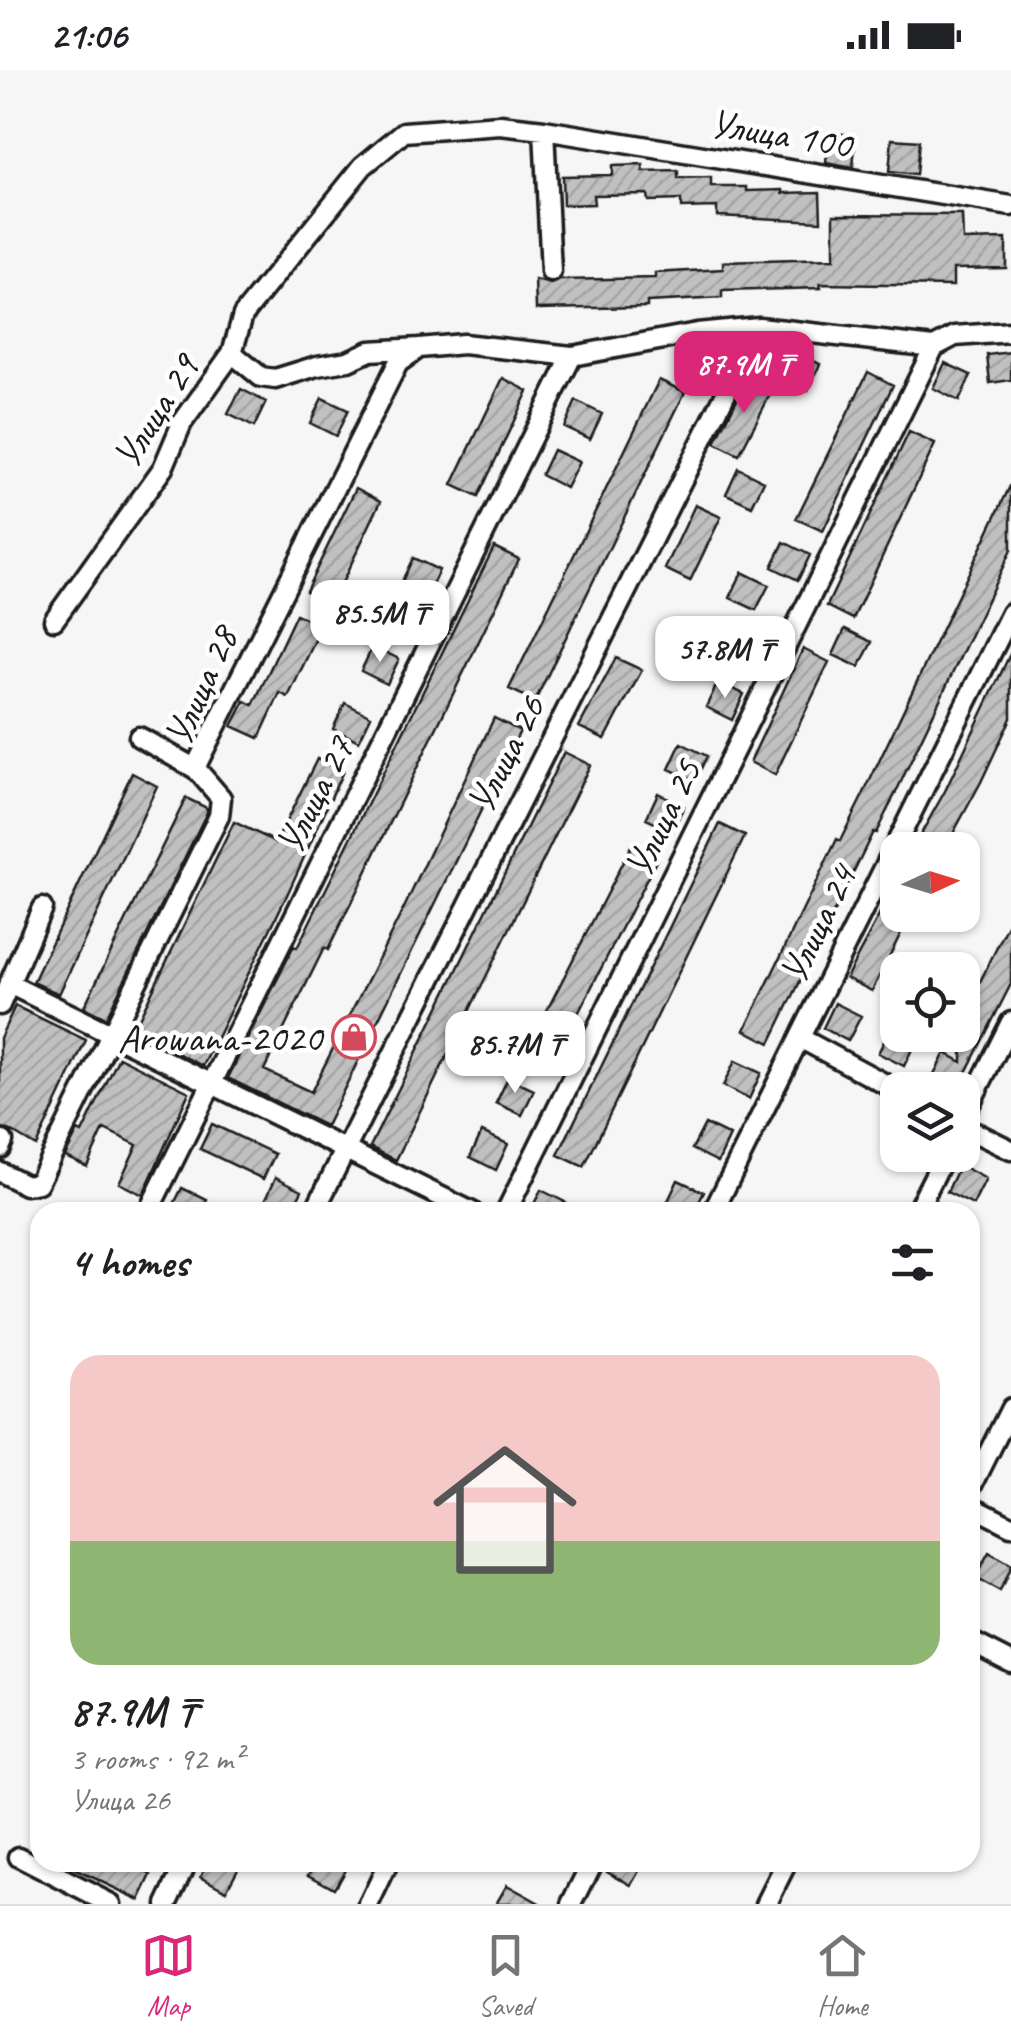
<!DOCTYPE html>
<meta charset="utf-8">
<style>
body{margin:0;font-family:Caveat,sans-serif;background:#f6f6f6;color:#202124;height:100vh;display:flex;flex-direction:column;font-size:38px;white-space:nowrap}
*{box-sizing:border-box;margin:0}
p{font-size:32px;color:#757577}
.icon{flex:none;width:55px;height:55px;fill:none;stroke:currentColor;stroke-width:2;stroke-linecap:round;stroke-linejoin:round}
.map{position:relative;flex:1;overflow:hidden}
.panel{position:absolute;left:30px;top:1132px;width:950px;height:670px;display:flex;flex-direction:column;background:#fff;border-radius:30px;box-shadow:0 2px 8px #0004}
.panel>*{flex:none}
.needle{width:65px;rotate:86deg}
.controls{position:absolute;left:880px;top:762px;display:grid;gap:20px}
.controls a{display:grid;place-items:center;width:100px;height:100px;border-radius:20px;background:#fff;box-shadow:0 2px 8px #0004;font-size:50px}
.price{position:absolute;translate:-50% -85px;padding:0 22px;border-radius:20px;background:#fff;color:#222;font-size:32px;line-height:65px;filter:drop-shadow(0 2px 5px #0008)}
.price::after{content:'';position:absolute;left:50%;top:60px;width:30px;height:22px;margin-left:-15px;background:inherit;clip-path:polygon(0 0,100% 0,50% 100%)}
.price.active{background:#db2777;color:#fff}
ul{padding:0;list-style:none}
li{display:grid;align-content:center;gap:20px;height:530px;padding:0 40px}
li+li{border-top:2px solid #e0e0e0}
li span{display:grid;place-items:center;height:310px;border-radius:30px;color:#555}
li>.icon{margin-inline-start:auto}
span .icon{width:180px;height:180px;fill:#fffc;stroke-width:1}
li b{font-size:42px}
h2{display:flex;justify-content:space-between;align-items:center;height:120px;padding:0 40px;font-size:42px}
.status{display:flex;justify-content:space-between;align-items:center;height:70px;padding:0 50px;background:#fff;direction:ltr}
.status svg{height:28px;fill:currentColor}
.tabs{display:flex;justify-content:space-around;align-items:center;height:140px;border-top:2px solid #e0e0e0;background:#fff;font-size:28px;color:#757577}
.tabs a{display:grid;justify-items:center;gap:5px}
.tabs .active{color:#db2777}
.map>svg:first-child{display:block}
</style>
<div class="status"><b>21:06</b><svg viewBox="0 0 49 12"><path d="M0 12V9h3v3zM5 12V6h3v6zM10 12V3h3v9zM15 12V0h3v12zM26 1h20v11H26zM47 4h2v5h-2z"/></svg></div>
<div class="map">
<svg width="1011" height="1834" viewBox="0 0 1011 1834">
<defs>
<pattern id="building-hatch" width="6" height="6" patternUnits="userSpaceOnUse" patternTransform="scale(2.5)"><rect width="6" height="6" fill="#c0c0c0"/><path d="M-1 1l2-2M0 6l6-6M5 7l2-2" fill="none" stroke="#a4a4a4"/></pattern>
</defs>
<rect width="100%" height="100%" fill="#f6f6f6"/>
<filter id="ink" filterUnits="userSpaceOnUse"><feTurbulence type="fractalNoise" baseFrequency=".01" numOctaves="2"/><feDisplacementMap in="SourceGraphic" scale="20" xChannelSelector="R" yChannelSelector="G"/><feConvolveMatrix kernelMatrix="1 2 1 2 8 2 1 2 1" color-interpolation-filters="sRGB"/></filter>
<g filter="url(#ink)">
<path fill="url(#building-hatch)" stroke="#1c1c1c" stroke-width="2.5" d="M829,63L856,65L853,98L826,93Z
M892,69L919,71L916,105L889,102Z
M643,95V102L678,101V109L711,108V117H747V121L783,120V123L820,122L821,151L717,146V137L681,138V130L648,131L647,124L593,125L594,134L563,135L562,106L612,105V96Z
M834,144L962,145L963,170L1006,169V198L953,199V216L820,214L821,218L722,221V228L647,232V237L536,239L535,210L551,214L560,210L655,208V203L723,199V192L834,189Z
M795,282L820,294L808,320L783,307Z
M1011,282V310L990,313L987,285Z
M945,293L971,305L959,331L933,318Z
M868,302L893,315L823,461L796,449Z
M748,307L773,319L739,385L715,373Z
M503,308L528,321L478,427L452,415Z
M659,310L685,322L535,631L509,619Z
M241,319L266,332L254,357L228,344Z
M322,328L348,340L336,366L310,353Z
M576,331L602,344L590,369L564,357Z
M909,362L935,374L853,549L827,536Z
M553,380L579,392L566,418L541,405Z
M738,398L764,411L752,436L726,424Z
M1011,414V480L898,718L876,763L873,762L770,973L745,960L837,769L840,771L863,725Z
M356,418L381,431L332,534L306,521Z
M695,435L721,447L690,511L665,499Z
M784,472L810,485L798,510L772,497Z
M494,477L519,489L328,880L324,878L264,1000L311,1022L404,838L494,648L520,661L326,1056L228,1008L294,876L297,878Z
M413,488L439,500L408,566L382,553Z
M742,502L769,515L756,540L730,528Z
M296,544L322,556L288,627L280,623L259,668L232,656L245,631L253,635Z
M845,559L872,572L859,597L833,585Z
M742,561L768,574L756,599L730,587Z
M373,576L399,589L387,614L361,601Z
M803,579L829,592L775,705L750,692Z
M1011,582V648L981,712L944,780H912L945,721Z
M616,588L642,600L605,669L579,657Z
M718,612L744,624L732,650L706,637Z
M345,633L371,646L359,671L333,659Z
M681,673L707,686L695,711L669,699Z
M564,682L590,695L396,1090L370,1077Z
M317,689L343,701L287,825L203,996L133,961L234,752L276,772Z
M132,703L157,716L59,924L33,912Z
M658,723L684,736L672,761L646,749Z
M186,728L207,738V742L106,948L84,937Z
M720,754L745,766L584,1097L558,1085Z
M631,776L657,789L565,969L539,956Z
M898,810V851L905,855L872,921L846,908Z
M1011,849V914L957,1020L932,1008L945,983L962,992V948Z
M835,933L861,946L848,971L823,958Z
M15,936L86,970L36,1076L9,1060L0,1059V968Z
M891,958L898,965L916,971L904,996L878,983Z
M119,987L189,1022L143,1125L119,1113L137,1075L104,1059L87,1096L65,1086L78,1061L82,1063Z
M735,991L761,1003L749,1029L723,1016Z
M508,1008L534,1020L522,1045L496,1033Z
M212,1054L275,1084L263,1109L200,1079Z
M705,1054L730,1066L718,1092L692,1079Z
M482,1062L508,1074L496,1100L470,1087Z
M960,1095L986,1109L973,1135L947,1122Z
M276,1107L302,1120L291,1142L264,1133Z
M678,1110L704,1122L694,1142H682L666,1135Z
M182,1118L207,1130L201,1142H170Z
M541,1120L567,1133L562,1142H530Z
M989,1483L1011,1496L1000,1522L975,1508Z
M59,1792H126L152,1805L140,1830Z
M208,1792H241L226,1820L201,1806Z
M316,1792H349L334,1818L309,1804Z
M612,1792H645L632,1815L607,1801Z
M507,1815L541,1834H496Z"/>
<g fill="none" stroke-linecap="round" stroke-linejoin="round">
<g stroke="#1c1c1c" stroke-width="25">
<path id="minor" d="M544,60L551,202
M232,283L243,245L363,96L404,62L500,55L544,60L1011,136
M54,550L163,398L182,353L232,283L261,307L275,309L317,296L348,291L370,281L419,278
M139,667L196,699
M9,914L472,1142
M0,935L42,838
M800,968L898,1021
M962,1050L1011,952
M962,1056L1011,1080
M0,1078L3,1071
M0,1102L26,1115L38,1113L219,746L221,728L196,699L198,692L398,293L419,278L463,274L572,286L697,263L759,257L934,277L955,266L1011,262
M148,1142L572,286
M314,1142L759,257
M506,1142L934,277
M713,1142L1011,543
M916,1142L945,1085
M970,1420L1011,1338
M970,1435L1011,1456
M970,1571L1011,1592
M19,1787L111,1834
M167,1834L187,1792
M369,1834L389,1792
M572,1834L593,1792
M766,1834L787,1792"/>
</g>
<use href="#minor" stroke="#fff" stroke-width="18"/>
</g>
</g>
<defs>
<g id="shop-ring" transform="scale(2.25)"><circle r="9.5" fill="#fff" stroke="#d1495b" stroke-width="1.5"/><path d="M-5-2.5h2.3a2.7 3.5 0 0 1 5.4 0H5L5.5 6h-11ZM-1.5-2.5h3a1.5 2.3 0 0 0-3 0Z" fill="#d1495b"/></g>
</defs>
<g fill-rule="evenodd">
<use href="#shop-ring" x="354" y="967"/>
</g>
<g text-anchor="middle" stroke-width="9" stroke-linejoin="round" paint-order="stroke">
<g font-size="40" fill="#1c1c1c" stroke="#fff">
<text transform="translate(781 63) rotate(9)" y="14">Улица 100</text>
<text transform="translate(155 341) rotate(-58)" y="14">Улица 29</text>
<text transform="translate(200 616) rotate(-66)" y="14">Улица 28</text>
<text transform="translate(505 684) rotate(-63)" y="14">Улица 26</text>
<text transform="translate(314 725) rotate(-63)" y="14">Улица 27</text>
<text transform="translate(662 748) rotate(-64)" y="14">Улица 25</text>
<text transform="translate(817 854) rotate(-64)" y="14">Улица 24</text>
</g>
<g font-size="40" fill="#1c1c1c" stroke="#fff" text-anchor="end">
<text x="322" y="981">Arowana-2020</text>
</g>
</g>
</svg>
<div class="controls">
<a><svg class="needle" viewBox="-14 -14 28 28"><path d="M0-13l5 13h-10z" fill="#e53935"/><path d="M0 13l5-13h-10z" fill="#757577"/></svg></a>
<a><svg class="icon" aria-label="locate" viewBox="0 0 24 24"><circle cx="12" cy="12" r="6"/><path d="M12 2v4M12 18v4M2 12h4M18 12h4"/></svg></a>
<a><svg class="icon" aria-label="layers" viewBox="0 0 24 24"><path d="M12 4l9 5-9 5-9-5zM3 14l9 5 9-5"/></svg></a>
</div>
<b class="price active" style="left:744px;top:346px">87.9M ₸</b>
<b class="price" style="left:380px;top:595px">85.5M ₸</b>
<b class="price" style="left:725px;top:631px">57.8M ₸</b>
<b class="price" style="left:515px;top:1026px">85.7M ₸</b>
<section class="panel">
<h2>4 homes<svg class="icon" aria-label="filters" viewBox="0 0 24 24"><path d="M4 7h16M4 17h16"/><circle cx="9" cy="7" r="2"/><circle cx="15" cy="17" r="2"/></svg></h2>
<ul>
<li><span style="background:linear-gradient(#f6c9c9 60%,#8fb573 0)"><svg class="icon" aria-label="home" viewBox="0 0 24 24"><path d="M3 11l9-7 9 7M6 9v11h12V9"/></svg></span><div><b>87.9M ₸</b><p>3 rooms · 92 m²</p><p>Улица 26</p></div></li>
</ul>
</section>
</div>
<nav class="tabs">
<a class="active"><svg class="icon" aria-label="map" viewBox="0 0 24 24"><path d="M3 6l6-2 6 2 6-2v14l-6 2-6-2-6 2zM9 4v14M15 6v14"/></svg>Map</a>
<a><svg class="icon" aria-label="saved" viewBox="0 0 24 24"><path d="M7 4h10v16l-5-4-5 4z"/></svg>Saved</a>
<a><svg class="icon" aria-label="home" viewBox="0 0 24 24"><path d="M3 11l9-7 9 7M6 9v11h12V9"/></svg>Home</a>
</nav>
